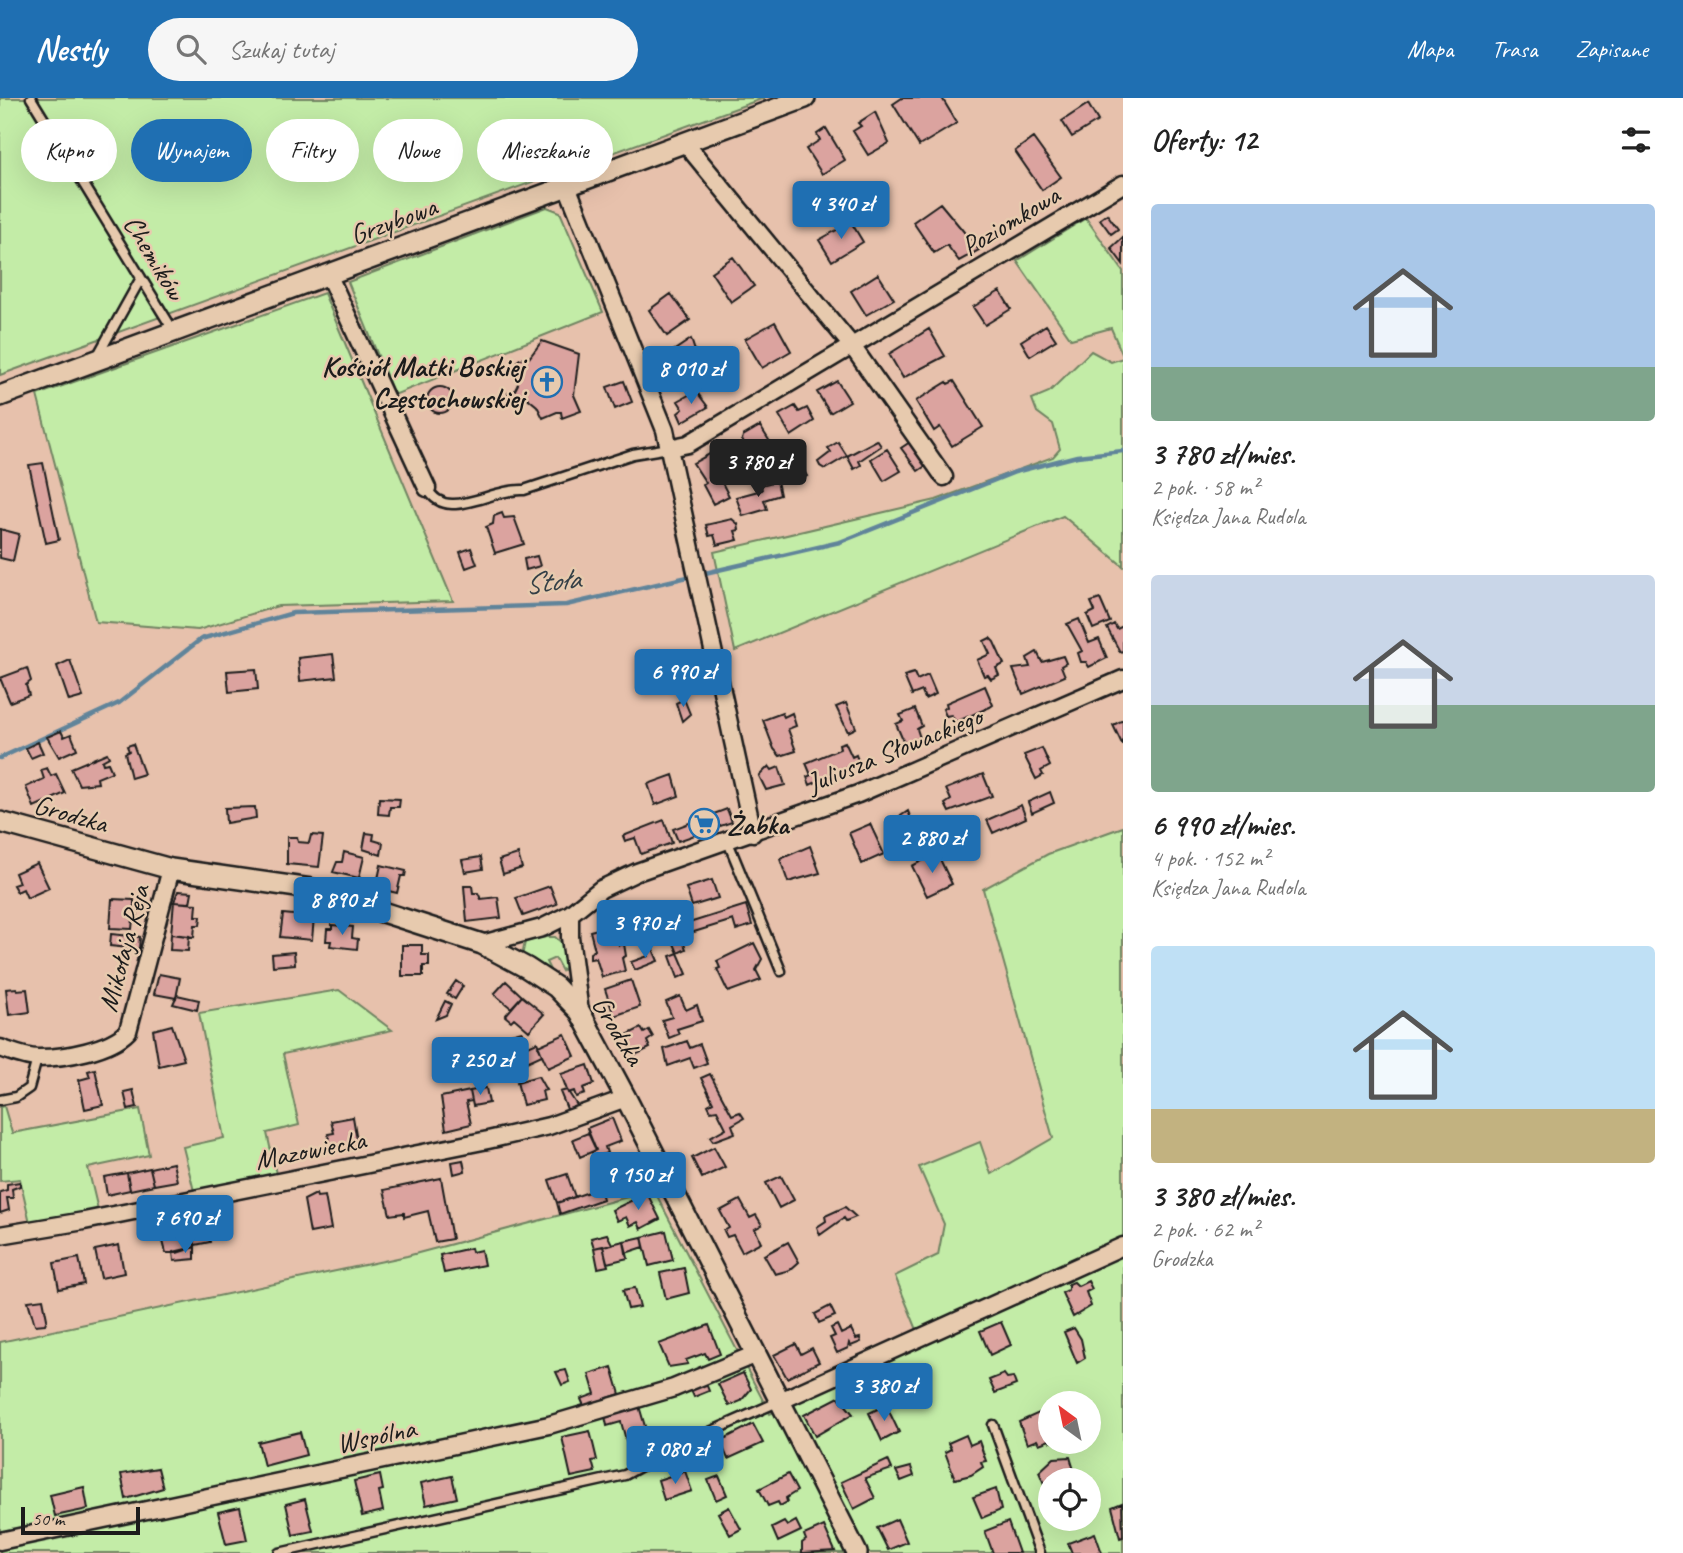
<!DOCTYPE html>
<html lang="pl">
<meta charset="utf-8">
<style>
body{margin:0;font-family:Caveat,sans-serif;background:#f6f6f6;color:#222;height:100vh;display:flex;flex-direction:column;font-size:26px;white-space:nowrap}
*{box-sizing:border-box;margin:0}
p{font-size:23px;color:#767676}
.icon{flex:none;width:38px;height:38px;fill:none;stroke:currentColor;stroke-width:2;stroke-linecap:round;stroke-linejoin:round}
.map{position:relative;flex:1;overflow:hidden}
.details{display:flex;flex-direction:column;background:#fff;width:560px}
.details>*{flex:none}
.banner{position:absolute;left:21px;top:21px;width:665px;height:63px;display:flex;gap:14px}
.needle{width:46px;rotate:327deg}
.buttons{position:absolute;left:1038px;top:1293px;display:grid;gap:14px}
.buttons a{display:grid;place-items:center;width:63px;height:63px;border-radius:50%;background:#fff;box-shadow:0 7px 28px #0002;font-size:35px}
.scale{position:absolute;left:21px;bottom:18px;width:119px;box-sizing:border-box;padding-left:7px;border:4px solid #1c1c1c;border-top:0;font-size:19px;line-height:24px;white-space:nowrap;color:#1c1c1c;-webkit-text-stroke:5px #e7caae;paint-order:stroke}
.price{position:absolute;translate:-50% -60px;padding:0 16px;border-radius:7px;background:#1f6fb2;color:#fff;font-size:23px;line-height:46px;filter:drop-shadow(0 2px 4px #0008)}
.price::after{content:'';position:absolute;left:50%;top:42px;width:21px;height:16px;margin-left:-10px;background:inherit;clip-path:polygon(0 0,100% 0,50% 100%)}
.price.current{background:#222;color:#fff}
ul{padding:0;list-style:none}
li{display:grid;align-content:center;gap:14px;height:371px;padding:0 28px}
li span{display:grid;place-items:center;height:217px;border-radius:7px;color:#555}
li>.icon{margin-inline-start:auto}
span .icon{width:126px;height:126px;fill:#fffc;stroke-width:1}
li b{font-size:30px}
h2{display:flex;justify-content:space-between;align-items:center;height:84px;padding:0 28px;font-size:30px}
.chip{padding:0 24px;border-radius:32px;background:#fff;box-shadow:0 7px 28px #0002;font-size:24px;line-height:63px}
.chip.current{background:#1f6fb2;color:#fff}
header{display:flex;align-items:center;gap:42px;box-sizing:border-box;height:98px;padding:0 35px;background:#1f6fb2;color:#fff}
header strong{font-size:33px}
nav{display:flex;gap:38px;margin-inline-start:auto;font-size:24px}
.search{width:490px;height:63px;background:#f6f6f6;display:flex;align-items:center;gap:18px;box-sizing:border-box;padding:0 24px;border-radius:38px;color:#767676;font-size:26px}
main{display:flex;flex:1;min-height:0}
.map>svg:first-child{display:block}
</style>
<header>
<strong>Nestly</strong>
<div class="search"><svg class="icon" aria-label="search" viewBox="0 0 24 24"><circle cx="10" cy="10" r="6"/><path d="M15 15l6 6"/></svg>Szukaj tutaj</div>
<nav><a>Mapa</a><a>Trasa</a><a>Zapisane</a></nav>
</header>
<main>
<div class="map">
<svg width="1123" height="1455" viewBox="0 0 1123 1455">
<rect width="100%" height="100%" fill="#e7c1ac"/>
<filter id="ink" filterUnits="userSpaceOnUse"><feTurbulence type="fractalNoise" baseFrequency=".0143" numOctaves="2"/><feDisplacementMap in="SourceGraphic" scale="14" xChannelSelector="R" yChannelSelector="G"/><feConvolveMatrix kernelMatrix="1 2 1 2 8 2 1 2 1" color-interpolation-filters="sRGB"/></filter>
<g filter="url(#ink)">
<path fill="#c3eca7" stroke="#708462" stroke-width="2" fill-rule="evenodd" d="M0,0H764L0,277Z
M547,109L560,114L603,214L394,297L348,184Z
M1086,120L1123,173V258L1111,230L1071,241L1017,163Z
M324,195L453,503L278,508L198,532L96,524L37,297Z
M1091,253L1111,264L1123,260V468L1063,418L735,553L714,454L936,402L1053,359L1060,351L1053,326L1037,314L1032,301L1049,294Z
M1123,729V1455H0V1244L407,1158L654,1092L770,1316L922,1244L895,1178L938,1157L944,1126L919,1069L980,1044L991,1076L1053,1040L983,791L1048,756ZM1050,1306H1088V1344H1050ZM1050,1382H1088V1421H1050Z
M543,839H555L562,845L565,870L562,873L555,860L546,864L553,878L522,858L525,844Z
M339,892L392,932L283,956L299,1027L267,1035L276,1076L195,1097L183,1049L224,1040L199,915Z
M4,1008L12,1035L140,1011L149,1057L88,1070L99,1116L31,1129L20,1081L0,1083V1009Z"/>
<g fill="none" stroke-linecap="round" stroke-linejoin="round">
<path stroke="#60849a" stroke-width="4.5" d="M0,660L119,605L201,541L293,515L566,507L840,444L1015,374L1077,358L1123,353"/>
</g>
<path fill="#dba39f" stroke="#1c1c1c" stroke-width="2" d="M902,0H942L957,25L919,48L893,6Z
M1088,6L1098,23L1072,39L1062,23Z
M875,14L889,45L868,57L853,33L861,28L858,25Z
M826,30L845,62L822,76L806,51L820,42L817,36Z
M1033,40L1061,79L1042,92L1015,53Z
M940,105L979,152L959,163L947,147L934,155L913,124Z
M1107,116L1118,131L1111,136L1100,121Z
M851,124L863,144L832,163L819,142Z
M1123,139V166L1111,150Z
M733,159L754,188L731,204L711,174Z
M878,176L894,201L866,217L851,193Z
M1000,193L1011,211L985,227L973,209Z
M671,196L690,222L667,238L649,212Z
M775,224L791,253L762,270L745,241Z
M1046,227L1056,242L1030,258L1021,243Z
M929,231L945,258L903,280L889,256Z
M691,241L696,256L684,264L677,263L663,270L660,262Z
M542,243L579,256L574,297L581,313L562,320L561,314H557L543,320L537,308L525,298H517L510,303L508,295L515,292L518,286L514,266L520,261L529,260Z
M624,283L632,304L615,311L607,289Z
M837,283L850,303L830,315L817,294Z
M954,283L983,329L952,348L940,329L934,333L916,303L947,284L948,286Z
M427 302a13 13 0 1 1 26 0a13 13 0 1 1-26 0Z
M696,293L708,309L682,324L678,315L683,311L678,303Z
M795,308L799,314L807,310L814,323L791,338L779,317Z
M760,328L772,347L754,361L742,342L743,338Z
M877,342L881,348L859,363L861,367L854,371L847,358Z
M838,344L847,358L825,371L820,368L818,364L831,354L828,350Z
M910,344L927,367L918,373L901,350Z
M719,351L721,357L717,360L724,373L718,377L729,398L713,406L703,387L706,385L693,365Z
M887,351L901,373L884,383L871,361Z
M794,356L807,378L796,384L783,362Z
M43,365L59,442L46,445L29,367Z
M777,383L780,397L764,402L767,411L743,418L736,399L762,392L761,387Z
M502,415L504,420L514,419L524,446L495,455L486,429L493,426L494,418Z
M732,421L738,426L739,432L735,433L738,442L717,447L714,437L709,438L706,427Z
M0,431L19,436L13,463L0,460Z
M471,450L477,466L466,470L460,454Z
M537,458L540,468L526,472L524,461Z
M1100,501L1110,524L1093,531L1087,517L1095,513L1091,504Z
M1079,521L1089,545L1099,541L1107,560L1089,569L1086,564H1081L1078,555L1082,553L1067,526Z
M1114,526L1117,531L1123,528V553L1120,554L1107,530Z
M990,540L994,544L1004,566L996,570L999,577L991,581L988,577L984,578L977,562L990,556L984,543Z
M1037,554L1042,564L1063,558L1066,565L1061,568L1065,578L1023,596L1013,571L1030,569L1027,560Z
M333,556L336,579L300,583L298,560Z
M70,562L83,599L69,603L57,568Z
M27,570L31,583L26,587L29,597L10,604L0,580Z
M256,571L258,591L229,594L227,573Z
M914,575L917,582L928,577L936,596L925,601L922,593L912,597L904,578Z
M985,588L993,607L990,609L956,624L951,617L946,618L943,611L947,609L946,605Z
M684,601L690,616L682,623L676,605Z
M846,605L856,630L848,634L836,609Z
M915,611L922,628L917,631L920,640L905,647L896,626L903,623L900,617Z
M782,615L784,619L792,615L796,628L788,631L796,653L780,658L774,651L763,622Z
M1123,622V646H1122L1113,627Z
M61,633L64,639L71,636L77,651L59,659L47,639Z
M38,644L43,655L31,660L26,650Z
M845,644L852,659L856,657L859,665L810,687L807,679L811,677L806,665L840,651L839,646Z
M133,646L144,676L131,680L125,655L129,653L127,648Z
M1042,650L1050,668L1041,673L1043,677L1036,681L1024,657Z
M107,655L109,659L102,663L103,666L108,665L112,674L97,680L98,685L79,687L71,670Z
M769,668L772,672L779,669L785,687L766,692L759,678Z
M47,670L51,678L56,676L65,695L52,701L53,705L48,707L45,704L34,709L26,689L44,681L41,672Z
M983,676L992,698L949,714L945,706L951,702L946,691Z
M673,677L679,698L655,707L648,686Z
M1050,694L1054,705L1032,715L1028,704Z
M379,700L400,701L399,709H390L389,717L378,716Z
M1021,707L1026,720L993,735L987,722Z
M255,709L256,720L226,725L225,710Z
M727,711L732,724L678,743L673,731Z
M908,713L916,734L897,742L889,726Z
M664,722L672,745L641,756L635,740L625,743L623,738Z
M870,726L884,756L862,766L849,735Z
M366,735L374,736L373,742L383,745L381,757L363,751Z
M311,737L323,738L319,769L287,766V739H297L298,744L309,745Z
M810,748L820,775L788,784L780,761Z
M344,754L364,759L359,780L333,774L337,764H342Z
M937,755L952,786L927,798L912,768Z
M518,756L522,770L503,776L499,762Z
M481,759L483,771L465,774L462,762Z
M37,765L49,790L27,800L23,791L17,794L13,787L19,785L15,775Z
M381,767L406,773L405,778H401L397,795L376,790Z
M712,782L718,800L692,808L686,790Z
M464,788H472L473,795H478L481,801L498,799L501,820L467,824Z
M550,788L557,806L523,818L516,800Z
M178,793L192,794L190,805L174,804Z
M112,801L134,802V813H138L137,821H133L132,831L110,830Z
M174,804L197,806L196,818H201L200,827H195L194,839L171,836Z
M659,807L666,826L684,821L686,826L746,807L752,827L736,832L733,822L681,838L686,851L678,855L667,829L655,835L661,840L651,843L649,838L653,836L647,811Z
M283,816L314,819L312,842L280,839Z
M332,827L353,829L352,840L358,841L357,851L330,848L331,843H326L327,831H332Z
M614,827L619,847L624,846L626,858L622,860L625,873L602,879L596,860L590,861V855L595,852L590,833Z
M111,836L140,839L139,851L110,848Z
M171,836L189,838L188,853L170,852Z
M754,845L762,861L756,872L761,882L728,894L717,871L720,870L717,863Z
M402,847H422V857H429V868H423V878H402Z
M653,851L658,863L635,872L631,864L648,858L647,853Z
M294,854L295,866L273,868L272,856Z
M678,855L687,876L678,880L670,858Z
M159,876L180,880L176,900L154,896Z
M631,882L640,909L614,918L605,891Z
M456,883L463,888L455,901L447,896Z
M506,883L522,898L511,910L494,896Z
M17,890V892L27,891L30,914L9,917L6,891Z
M177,897L199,902L197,912L173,906Z
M522,898L544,916L529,933L514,920L511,923L505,918Z
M680,898L686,912L697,907L702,923L677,931L679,936L669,940L662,922L672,919L666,904Z
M445,903L451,906L446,917L436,921Z
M172,927L184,962L159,968L153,932Z
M641,930L644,935L649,932L653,939L647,943L650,950L633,958L623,939Z
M522,933L525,943L514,946L511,936Z
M565,936L575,958L548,970L538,948Z
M687,943L690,950L700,946L707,965L694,970L690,960L668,968L664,951Z
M537,944L542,957L518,968L512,955Z
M588,967L594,986L583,990L585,996L576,999L574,993L568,995L561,976Z
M95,971L103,1007L85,1011L79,982L90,979L88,973Z
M710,976L732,1017L740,1014L744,1020L732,1027L735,1035L713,1043L710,1039L726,1030L717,1012L711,1013L708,1007L713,1004L701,980Z
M538,978L546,992L542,993L544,1002L523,1007L517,984Z
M486,990L489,1005L473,1008L470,993Z
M133,992L137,1009L128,1011L124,994Z
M567,992L580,1012L569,1016L560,994Z
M470,993L472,1003L466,1004L471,1026L446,1032L441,999Z
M353,1019L358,1048L337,1052L336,1047L331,1048L328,1036L334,1035L331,1023Z
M612,1020L621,1043L605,1049L607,1055L594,1060L592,1054L596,1052L587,1030Z
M588,1035L596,1052L580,1059L573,1041Z
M714,1049L725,1069L702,1080L692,1060Z
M463,1062L465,1073L454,1076L452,1064Z
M173,1065L177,1083L154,1087L150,1070Z
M150,1070L154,1087L130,1092L127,1075Z
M127,1075L130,1092L107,1097L104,1079Z
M567,1076L575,1099L557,1105L549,1082Z
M781,1078L794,1102L779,1110L766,1085Z
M441,1080L452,1141L435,1144L428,1113L404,1119V1115L390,1117L384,1092Z
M20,1084V1088L12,1091L13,1100H7L9,1112L0,1115V1094L7,1092V1086Z
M600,1090L603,1101L560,1116L557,1105Z
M647,1095L660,1121L641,1131L638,1124L630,1128L626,1119L617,1123L612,1112Z
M316,1096L317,1099L325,1098L331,1131L310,1135L304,1102Z
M740,1102L750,1120L756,1117L762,1127L755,1131L761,1144L742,1154L733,1137L727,1139L724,1133L729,1130L720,1113Z
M845,1109L856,1119L846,1123L844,1120L820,1137L817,1129L826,1123L825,1118Z
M175,1123L176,1128L190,1125L195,1149L177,1155H166L160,1131L168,1130L167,1125Z
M206,1124L210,1144L195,1147L191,1127Z
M666,1133L673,1162L649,1168L642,1139Z
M607,1136L612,1146L594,1150L591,1140Z
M642,1139L644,1149L626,1155L624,1143Z
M624,1143L628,1160L607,1165L603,1148Z
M788,1144L799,1164L790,1172L775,1176L764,1157Z
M119,1147L124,1175L101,1180L95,1152Z
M603,1148L608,1168L598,1170L594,1150Z
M195,1149V1161L174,1163L173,1154Z
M471,1150L472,1154L481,1152L484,1167L444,1175L440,1157Z
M79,1160L84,1186L59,1191L54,1165Z
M684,1170L689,1195L666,1201L660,1175Z
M1088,1183L1092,1191L1086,1194L1091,1208L1073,1219L1062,1195L1068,1192V1186L1074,1184L1078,1188Z
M635,1190L640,1209L628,1211L623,1192Z
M43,1201L47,1221L45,1226L35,1227L28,1203Z
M830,1208L835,1218L819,1225L815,1216Z
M1001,1224L1011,1247L990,1257L980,1233Z
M709,1227L720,1256L708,1261L705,1255L686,1262L688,1266L669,1269L659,1246Z
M837,1227L841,1236L851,1231L856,1241L860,1240L861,1244L851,1248L849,1245L848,1250L837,1255L830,1240L835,1238L831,1230Z
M1074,1230L1081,1241L1085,1260L1077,1265L1064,1234Z
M796,1246L801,1256L812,1250L819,1264L787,1280L774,1257Z
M612,1269L620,1296L584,1308L581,1301L595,1296L589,1276Z
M566,1272L570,1284L562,1287L556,1274Z
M743,1275L751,1291L741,1303L729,1308L718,1286Z
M1004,1276L1007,1280L1013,1279L1016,1287L995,1295L989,1282Z
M705,1283L709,1293L694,1299L690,1290Z
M839,1299L853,1316L815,1338L804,1317Z
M886,1307L899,1334L882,1343L869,1315Z
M639,1308L649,1342L628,1349L621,1324L607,1328L605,1318Z
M1039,1315L1050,1342L1039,1346L1037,1342L1027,1346L1019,1324Z
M753,1326L763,1345L728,1361L720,1343Z
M590,1333L597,1362L592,1363L595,1374L571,1379L562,1339Z
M300,1334L306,1357L264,1368L258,1344Z
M966,1337L970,1347L979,1343L986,1363L981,1364L983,1369L971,1377L955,1381L945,1354L951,1351L948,1345Z
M1070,1359L1077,1382H1050L1047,1393L1039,1374L1054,1360Z
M888,1362L892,1371L865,1380L875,1400L854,1411L841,1384Z
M911,1369L914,1378L901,1383L896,1373Z
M158,1370L163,1390L126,1401L121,1376Z
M685,1373L692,1393L664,1402L658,1382Z
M788,1376L797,1393L786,1400L787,1404L780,1408L778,1404L768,1408L759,1391Z
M380,1377L383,1392L379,1393L383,1413L362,1418L354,1383Z
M452,1378L457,1400L426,1407L421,1385Z
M719,1378L727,1397L716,1402L708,1382Z
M84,1389L88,1411L55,1418L50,1397Z
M996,1391L1001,1412L982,1420L973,1399Z
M305,1401L313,1433L293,1437L286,1406Z
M1122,1405L1123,1439L1120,1440L1112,1409Z
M240,1409L247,1442L226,1446L218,1414Z
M729,1409L741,1431L730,1437L718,1415Z
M897,1421L907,1444L888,1452L877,1430Z
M796,1423L801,1433L778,1444L772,1430L784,1424L787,1428Z
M1008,1424L1019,1455H993L985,1433Z
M824,1428L835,1453L802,1455V1445L806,1442L804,1437Z
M1095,1435L1102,1455H1072L1068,1445Z"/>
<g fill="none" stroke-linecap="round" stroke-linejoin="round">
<g stroke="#1c1c1c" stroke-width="13">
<path id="service" d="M31,0L173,232
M98,257L141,180
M427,390C446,426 490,390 524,392L633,356L669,350
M728,744L781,873
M0,1002L16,999L29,990L37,961
M993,1327L1040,1455
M279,1455L625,1377L676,1349L780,1303"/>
</g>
<g stroke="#1c1c1c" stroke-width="21">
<path id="minor" d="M685,45L852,248L944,379
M567,88L665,332L753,735
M328,176L427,390
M669,350L688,346L1123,86
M570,816V839L580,914
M482,846L542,830L570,816L601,791L637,774L858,696L1123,581
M0,950C12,954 26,960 38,960C64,960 110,952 128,933L171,771
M0,1137L84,1123L488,1042L549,1028L626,1000
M780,1303L1123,1148
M0,1443L549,1327L674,1290L756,1256"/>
</g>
<g stroke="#1c1c1c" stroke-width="24">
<path id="tertiary" d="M0,298L805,0
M0,724L171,771L311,791L482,846L527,870L556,889L580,914L626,1000L857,1455"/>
</g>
<use href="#service" stroke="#e7caae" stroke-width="8"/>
<use href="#minor" stroke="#e7caae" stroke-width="16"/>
<use href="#tertiary" stroke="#e7caae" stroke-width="19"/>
</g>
</g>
<defs>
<g id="church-ring" transform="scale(1.575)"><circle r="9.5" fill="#e7caae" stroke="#1f6fb2" stroke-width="1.5"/><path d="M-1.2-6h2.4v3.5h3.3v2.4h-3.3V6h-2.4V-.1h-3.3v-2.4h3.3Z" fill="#1f6fb2"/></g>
<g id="supermarket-ring" transform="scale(1.575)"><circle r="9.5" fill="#e7caae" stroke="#1f6fb2" stroke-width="1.5"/><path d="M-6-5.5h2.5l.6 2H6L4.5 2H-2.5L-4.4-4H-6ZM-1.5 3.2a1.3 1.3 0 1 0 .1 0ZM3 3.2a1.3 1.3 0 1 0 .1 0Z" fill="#1f6fb2"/></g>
</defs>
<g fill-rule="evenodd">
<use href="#church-ring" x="547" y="284"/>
<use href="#supermarket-ring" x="704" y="726"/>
</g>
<g text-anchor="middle" stroke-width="5" stroke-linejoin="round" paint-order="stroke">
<g font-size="28" fill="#1c1c1c" stroke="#e7caae">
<text transform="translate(393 122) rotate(-20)" y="10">Grzybowa</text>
<text transform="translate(1010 122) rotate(-31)" y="10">Poziomkowa</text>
<text transform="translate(155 159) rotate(59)" y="10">Chemików</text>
<text transform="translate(894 651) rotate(-22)" y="10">Juliusza Słowackiego</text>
<text transform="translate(71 715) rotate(16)" y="10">Grodzka</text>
<text transform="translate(123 850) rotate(-75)" y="10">Mikołaja Reja</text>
<text transform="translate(619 932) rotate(59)" y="10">Grodzka</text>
<text transform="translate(310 1051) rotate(-11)" y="10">Mazowiecka</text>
<text transform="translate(376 1337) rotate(-12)" y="10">Wspólna</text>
</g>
<g font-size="28" font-weight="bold" fill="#1c1c1c" stroke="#e7caae" text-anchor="end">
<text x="524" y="278">Kościół Matki Boskiej<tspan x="524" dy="32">Częstochowskiej</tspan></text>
<text x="727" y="736" text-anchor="start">Żabka</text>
</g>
<g font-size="30" font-style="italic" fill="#333f46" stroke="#e7caae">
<text transform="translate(552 483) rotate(-6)" y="10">Stoła</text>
</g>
</g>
</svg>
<div class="buttons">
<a><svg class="needle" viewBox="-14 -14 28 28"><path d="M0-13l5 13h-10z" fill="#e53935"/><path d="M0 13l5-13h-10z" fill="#767676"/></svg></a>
<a><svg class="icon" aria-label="locate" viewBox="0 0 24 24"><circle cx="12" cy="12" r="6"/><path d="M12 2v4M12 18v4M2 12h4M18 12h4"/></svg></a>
</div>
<div class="scale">50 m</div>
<b class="price" style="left:841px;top:143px">4 340 zł</b>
<b class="price" style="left:691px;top:308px">8 010 zł</b>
<b class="price current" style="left:758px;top:401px">3 780 zł</b>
<b class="price" style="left:683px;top:611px">6 990 zł</b>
<b class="price" style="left:932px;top:777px">2 880 zł</b>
<b class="price" style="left:342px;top:839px">8 890 zł</b>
<b class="price" style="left:645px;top:862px">3 970 zł</b>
<b class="price" style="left:480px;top:999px">7 250 zł</b>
<b class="price" style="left:638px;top:1114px">9 150 zł</b>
<b class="price" style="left:185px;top:1157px">7 690 zł</b>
<b class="price" style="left:884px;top:1325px">3 380 zł</b>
<b class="price" style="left:675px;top:1388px">7 080 zł</b>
<div class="banner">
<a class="chip">Kupno</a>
<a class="chip current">Wynajem</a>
<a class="chip">Filtry</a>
<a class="chip">Nowe</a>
<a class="chip">Mieszkanie</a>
</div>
</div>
<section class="details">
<h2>Oferty: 12<svg class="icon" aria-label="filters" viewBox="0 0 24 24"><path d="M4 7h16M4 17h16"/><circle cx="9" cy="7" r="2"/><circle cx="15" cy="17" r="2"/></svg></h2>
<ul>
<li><span style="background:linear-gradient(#a9c7e8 75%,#7fa58c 0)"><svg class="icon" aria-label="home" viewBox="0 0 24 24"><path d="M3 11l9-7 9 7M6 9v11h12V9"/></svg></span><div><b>3 780 zł/mies.</b><p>2 pok. · 58 m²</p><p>Księdza Jana Rudola</p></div></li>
<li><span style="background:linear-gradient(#c9d6e8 60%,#7fa58c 0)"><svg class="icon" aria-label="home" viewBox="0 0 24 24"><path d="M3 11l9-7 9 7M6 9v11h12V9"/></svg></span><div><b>6 990 zł/mies.</b><p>4 pok. · 152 m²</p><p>Księdza Jana Rudola</p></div></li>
<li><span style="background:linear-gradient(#bfe0f5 75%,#c2b280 0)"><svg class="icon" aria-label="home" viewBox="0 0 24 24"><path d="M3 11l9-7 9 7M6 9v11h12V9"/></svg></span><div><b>3 380 zł/mies.</b><p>2 pok. · 62 m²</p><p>Grodzka</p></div></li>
</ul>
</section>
</main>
